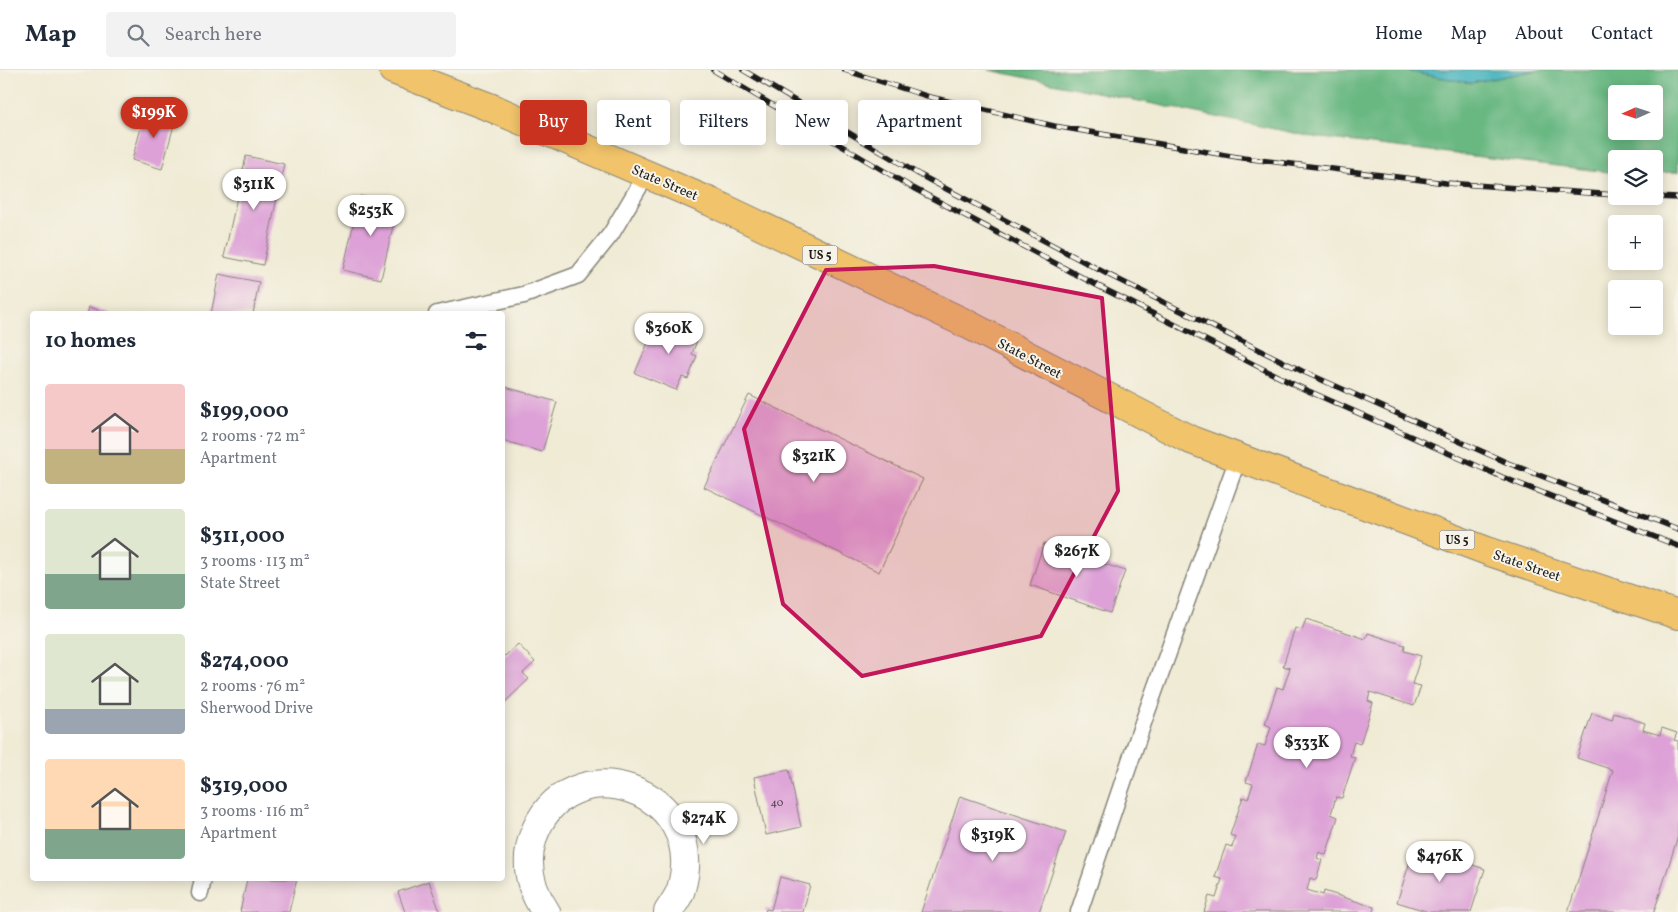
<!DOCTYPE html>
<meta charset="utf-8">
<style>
body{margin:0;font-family:Vollkorn,serif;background:#f2f2f3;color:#1f2937;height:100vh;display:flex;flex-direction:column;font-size:19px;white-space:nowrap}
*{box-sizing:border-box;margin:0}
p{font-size:16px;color:#747a83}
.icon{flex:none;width:28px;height:28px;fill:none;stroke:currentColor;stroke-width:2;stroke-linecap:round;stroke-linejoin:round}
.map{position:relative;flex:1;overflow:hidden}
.side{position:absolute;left:30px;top:241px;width:475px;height:570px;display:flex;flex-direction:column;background:#fff;border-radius:5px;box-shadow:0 2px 12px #0003}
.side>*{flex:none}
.top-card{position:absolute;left:520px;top:30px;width:475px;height:45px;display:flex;gap:10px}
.needle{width:32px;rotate:267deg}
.fabs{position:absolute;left:1608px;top:15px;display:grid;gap:10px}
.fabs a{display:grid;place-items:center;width:55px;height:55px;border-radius:5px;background:#fff;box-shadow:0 2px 12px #0003;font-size:25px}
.price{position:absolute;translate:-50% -42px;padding:0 11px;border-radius:18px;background:#fff;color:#222;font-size:16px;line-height:32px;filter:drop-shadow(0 1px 2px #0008)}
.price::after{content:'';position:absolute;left:50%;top:30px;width:15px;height:11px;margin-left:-8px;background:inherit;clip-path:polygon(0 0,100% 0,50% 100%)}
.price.current{background:#c8321e;color:#fff}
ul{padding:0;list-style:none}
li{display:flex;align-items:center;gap:15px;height:125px;padding:0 15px}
li span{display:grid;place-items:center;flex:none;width:140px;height:100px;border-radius:5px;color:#555}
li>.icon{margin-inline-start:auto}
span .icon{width:60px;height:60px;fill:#fffc;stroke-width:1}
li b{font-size:21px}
h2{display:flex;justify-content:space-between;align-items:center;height:60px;padding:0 15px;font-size:21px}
.pill{padding:0 18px;border-radius:5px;background:#fff;box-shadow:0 2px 12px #0003;font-size:18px;line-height:45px}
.pill.current{background:#c8321e;color:#fff}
header{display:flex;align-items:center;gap:30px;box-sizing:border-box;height:70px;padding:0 25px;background:#fff;border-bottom:1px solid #e0e1e3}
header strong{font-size:24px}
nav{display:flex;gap:28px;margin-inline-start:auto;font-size:18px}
.search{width:350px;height:45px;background:#f2f2f3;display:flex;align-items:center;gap:12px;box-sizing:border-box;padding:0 18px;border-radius:5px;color:#747a83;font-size:19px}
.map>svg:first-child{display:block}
</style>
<header>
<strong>Map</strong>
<div class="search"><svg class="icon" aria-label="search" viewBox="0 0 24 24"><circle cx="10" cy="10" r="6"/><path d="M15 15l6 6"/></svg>Search here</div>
<nav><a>Home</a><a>Map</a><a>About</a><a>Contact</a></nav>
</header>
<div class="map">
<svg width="1678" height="842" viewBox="0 0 1678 842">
<rect width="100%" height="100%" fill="#f7f3e8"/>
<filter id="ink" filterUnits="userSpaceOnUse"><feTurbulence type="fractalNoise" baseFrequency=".02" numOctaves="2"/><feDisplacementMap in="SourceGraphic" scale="10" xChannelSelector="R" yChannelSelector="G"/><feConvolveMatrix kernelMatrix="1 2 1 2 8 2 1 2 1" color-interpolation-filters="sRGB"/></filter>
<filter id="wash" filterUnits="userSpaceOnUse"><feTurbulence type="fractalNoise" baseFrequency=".0096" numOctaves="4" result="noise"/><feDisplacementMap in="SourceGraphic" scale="20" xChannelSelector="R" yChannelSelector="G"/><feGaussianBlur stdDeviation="1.12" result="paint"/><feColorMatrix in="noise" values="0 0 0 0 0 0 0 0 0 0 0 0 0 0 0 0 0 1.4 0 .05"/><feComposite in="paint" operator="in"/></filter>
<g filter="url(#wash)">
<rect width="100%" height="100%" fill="#f0ebd5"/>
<path fill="#69b882" stroke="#426a4f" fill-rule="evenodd" d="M989,0H1401L1471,13L1537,0H1678V102L1654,103V89H1616V103L1313,67ZM1616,24H1654V61H1616Z"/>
<path fill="#45b4be" stroke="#30686d" d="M1401,0H1537L1471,13Z"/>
<g id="blocks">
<path fill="#dda1d7" d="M154,38L174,44L171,54L174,55L162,99L132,90L144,47L151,48Z
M246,86L284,94L263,195L224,187Z
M360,126L398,134L381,209L343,200Z
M219,204L259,212L253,244H211Z
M89,237L109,243V244H87Z
M659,247L699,265L692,284L697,286L688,309L682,307L676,320L635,303Z
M502,316L557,332L542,382L502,370Z
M749,325L923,409L879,502L704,417Z
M1044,473L1125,501L1110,543L1030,515Z
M1306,549L1366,569L1368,563L1405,575L1404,581L1421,586L1412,614L1421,616L1414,636L1370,622L1368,631L1373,633L1360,674L1354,672L1350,686L1355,687L1342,728L1336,727L1331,744L1338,747L1326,785L1319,782L1317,788L1322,790L1316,810L1310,808L1307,820L1323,825L1324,821L1374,837L1373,842H1204L1209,826L1216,828L1222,809L1215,807L1226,775L1232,777L1236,767L1230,765L1243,727L1248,729L1253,714L1246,712L1258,674L1265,676L1271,657L1265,654L1277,617L1283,619L1290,598L1283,596L1295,558L1302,560Z
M518,574L535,592L523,603L529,609L502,635V583L505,586Z
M1592,643L1612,650L1614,643L1645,653L1643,660L1660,665L1662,658L1677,663L1674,670L1678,671V766L1654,842H1568L1613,700L1577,688Z
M789,700L801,757L766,765L754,707Z
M960,726L1066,762L1039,842H921Z
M1415,776L1485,799L1471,842H1429L1397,832Z
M780,807L810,815L803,842H765L766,839L771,840Z
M247,809H297L289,842H240Z
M429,811L440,842H405L398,822Z"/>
</g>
</g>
<g filter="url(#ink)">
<use href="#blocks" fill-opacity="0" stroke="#868478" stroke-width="1"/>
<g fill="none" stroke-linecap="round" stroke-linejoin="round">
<g stroke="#868478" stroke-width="19">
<path id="lane" d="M437,244L524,225L578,205L611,164L646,105
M200,823L203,809
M1079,842L1145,647L1238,388"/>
</g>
<g stroke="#868478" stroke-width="30">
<path id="street" d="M546,842C530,819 524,794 533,767C567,670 711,719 681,819C679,827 672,835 668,842"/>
</g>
<g stroke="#868478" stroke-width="30">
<path id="primary" d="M393,0L492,38L711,132L967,254L1191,370L1490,482L1678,545"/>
</g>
<use href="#lane" stroke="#fff" stroke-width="16"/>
<use href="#street" stroke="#fff" stroke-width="28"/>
<use href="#primary" stroke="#f1c36a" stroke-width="28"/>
<g stroke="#1c1c1c" stroke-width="5.5">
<path id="rail" d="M713,0L913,118L1104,219L1295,315L1502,407L1678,476
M743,0L920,105L1111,206L1302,301L1508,393L1678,459
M844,0L930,27L1054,56L1243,88L1446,113L1616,125
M1631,126L1678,128"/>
</g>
<use href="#rail" stroke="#f7f3e8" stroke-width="4" stroke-dasharray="11" stroke-linecap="butt"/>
</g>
</g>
<path fill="#c2185b" fill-opacity="0.2" stroke="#c2185b" stroke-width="4" stroke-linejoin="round" d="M934,196L1102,228L1118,421L1041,566L862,606L783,534L744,359L826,200Z"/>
<g text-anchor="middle" stroke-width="4" stroke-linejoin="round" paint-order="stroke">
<g font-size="11" fill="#4c3d4b">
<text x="777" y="736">40</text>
</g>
<g fill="#f7f3e8" stroke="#5e5c59" stroke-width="1">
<rect x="802.5" y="175.5" width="35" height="19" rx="4"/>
<rect x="1439.5" y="460.5" width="35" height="19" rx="4"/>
</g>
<g font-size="12" font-weight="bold" fill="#1c1c1c">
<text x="820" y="189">US 5</text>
<text x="1457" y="474">US 5</text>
</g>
<g font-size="14" fill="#1c1c1c" stroke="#f7f3e8">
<text transform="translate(665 112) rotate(23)" y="5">State Street</text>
<text transform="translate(1030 288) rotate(28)" y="5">State Street</text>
<text transform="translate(1527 495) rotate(19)" y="5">State Street</text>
</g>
</g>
</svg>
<div class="fabs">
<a><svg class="needle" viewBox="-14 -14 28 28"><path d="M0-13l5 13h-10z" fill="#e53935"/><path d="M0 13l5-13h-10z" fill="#747a83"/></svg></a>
<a><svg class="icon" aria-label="layers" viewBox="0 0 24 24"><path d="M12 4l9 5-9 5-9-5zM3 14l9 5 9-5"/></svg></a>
<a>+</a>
<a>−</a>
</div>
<b class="price current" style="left:154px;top:69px">$199K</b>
<b class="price" style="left:254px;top:141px">$311K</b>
<b class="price" style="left:371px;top:167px">$253K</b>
<b class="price" style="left:669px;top:285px">$360K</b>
<b class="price" style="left:814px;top:413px">$321K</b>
<b class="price" style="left:1077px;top:508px">$267K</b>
<b class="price" style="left:1307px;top:699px">$333K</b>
<b class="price" style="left:704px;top:775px">$274K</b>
<b class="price" style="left:993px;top:792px">$319K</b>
<b class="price" style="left:1440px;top:813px">$476K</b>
<div class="top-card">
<a class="pill current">Buy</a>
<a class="pill">Rent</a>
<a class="pill">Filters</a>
<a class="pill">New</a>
<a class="pill">Apartment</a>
</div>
<section class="side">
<h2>10 homes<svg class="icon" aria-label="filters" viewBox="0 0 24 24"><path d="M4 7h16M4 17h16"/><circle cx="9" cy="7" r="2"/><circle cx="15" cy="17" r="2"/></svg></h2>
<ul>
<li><span style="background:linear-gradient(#f6c9c9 65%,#c2b280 0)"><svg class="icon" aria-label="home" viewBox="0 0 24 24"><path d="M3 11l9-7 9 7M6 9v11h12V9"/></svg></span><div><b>$199,000</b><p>2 rooms · 72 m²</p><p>Apartment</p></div></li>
<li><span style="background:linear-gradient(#dfe7d0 65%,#7fa58c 0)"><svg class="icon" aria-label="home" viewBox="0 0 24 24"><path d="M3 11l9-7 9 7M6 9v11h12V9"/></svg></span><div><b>$311,000</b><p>3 rooms · 113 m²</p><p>State Street</p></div></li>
<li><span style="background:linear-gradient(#dfe7d0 75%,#9aa5b1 0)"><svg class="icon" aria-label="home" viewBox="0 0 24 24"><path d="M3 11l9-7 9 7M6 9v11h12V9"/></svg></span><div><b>$274,000</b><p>2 rooms · 76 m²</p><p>Sherwood Drive</p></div></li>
<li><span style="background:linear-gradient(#ffd9b3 70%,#7fa58c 0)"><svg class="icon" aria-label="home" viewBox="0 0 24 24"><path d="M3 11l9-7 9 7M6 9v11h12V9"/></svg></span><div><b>$319,000</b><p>3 rooms · 116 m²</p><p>Apartment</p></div></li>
</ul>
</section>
</div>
